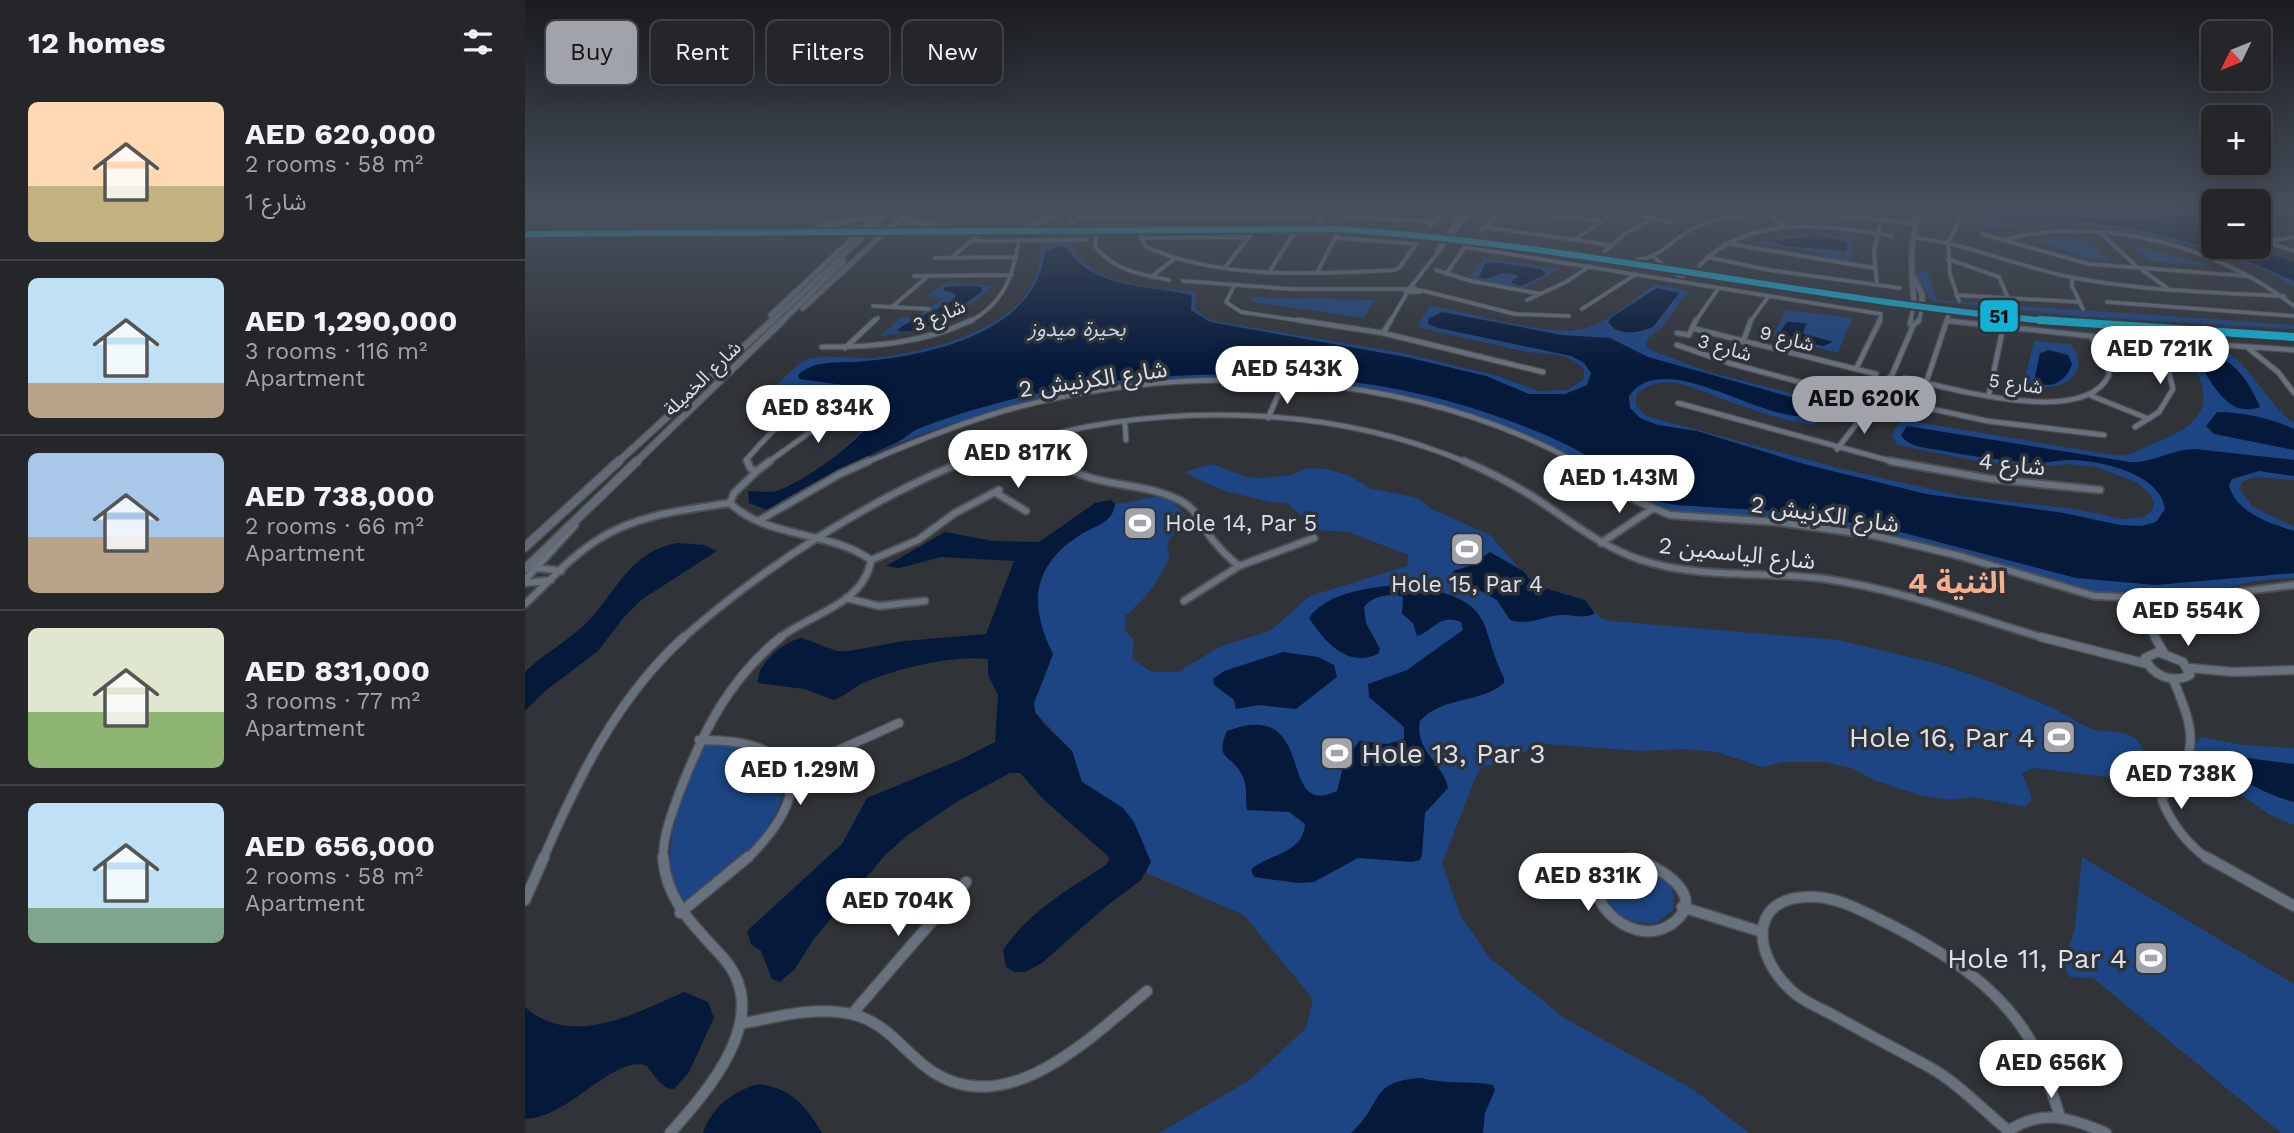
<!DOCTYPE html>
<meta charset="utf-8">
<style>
body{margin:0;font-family:"Work Sans","Noto Sans Arabic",sans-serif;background:#2c2e32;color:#f1f3f6;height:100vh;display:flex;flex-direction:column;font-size:26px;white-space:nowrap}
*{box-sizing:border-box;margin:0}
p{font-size:23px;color:#a3a5a8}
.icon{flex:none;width:38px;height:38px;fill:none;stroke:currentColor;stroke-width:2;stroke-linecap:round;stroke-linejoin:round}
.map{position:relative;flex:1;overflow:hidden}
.details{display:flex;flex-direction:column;background:#24262a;width:525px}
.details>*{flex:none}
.hud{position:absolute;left:21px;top:21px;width:665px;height:63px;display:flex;gap:14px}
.needle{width:46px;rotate:227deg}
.fabs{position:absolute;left:1676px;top:21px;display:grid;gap:14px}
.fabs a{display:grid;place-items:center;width:70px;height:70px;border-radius:10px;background:#24262a;box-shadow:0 7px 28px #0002,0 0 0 2px #414347;font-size:35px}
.price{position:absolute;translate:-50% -60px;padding:0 16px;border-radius:24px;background:#fff;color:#222;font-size:23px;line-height:46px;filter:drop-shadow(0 2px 4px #0008)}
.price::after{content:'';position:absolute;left:50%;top:42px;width:21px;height:16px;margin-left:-10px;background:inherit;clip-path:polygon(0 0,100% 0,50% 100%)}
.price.on{background:#a0a4aa;color:#111}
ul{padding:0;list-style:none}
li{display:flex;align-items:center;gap:21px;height:175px;padding:0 28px}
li+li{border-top:2px solid #414347}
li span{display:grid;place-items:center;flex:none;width:196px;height:140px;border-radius:10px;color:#555}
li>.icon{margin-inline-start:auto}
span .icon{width:84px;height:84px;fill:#fffc;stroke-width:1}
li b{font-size:30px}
h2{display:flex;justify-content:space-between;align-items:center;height:84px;padding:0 28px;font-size:30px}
.tag{padding:0 24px;border-radius:10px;background:#24262a;box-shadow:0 7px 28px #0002,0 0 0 2px #414347;font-size:24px;line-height:63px}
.tag.on{background:#a0a4aa;color:#111}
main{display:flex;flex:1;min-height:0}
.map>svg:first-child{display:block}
</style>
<main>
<section class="details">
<h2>12 homes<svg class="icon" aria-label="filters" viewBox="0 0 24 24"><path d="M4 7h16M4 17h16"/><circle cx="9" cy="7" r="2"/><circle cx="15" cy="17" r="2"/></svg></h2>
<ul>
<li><span style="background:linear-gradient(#ffd9b3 60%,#c2b280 0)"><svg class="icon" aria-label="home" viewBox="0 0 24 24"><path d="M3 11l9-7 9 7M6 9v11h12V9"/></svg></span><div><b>AED 620,000</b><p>2 rooms · 58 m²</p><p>شارع 1</p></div></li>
<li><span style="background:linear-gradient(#bfe0f5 75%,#b9a48a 0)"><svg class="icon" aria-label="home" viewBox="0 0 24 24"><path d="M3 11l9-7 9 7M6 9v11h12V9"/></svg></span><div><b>AED 1,290,000</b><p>3 rooms · 116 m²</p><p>Apartment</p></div></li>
<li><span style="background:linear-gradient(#a9c7e8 60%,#b9a48a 0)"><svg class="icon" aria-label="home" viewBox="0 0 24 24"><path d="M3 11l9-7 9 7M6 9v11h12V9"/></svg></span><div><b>AED 738,000</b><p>2 rooms · 66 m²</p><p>Apartment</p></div></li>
<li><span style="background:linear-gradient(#dfe7d0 60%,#8fb573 0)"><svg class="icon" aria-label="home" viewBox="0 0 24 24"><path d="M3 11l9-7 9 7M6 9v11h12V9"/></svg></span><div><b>AED 831,000</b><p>3 rooms · 77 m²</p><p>Apartment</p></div></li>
<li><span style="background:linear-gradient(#bfe0f5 75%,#7fa58c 0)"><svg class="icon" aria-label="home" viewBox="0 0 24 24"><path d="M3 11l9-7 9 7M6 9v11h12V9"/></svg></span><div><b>AED 656,000</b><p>2 rooms · 58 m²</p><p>Apartment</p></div></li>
</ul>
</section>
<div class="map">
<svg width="1769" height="1133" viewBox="0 0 1769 1133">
<rect width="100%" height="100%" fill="#303338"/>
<path fill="#2f3643" d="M465,208H529L507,223L449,221Z"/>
<path fill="#1d4583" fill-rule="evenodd" d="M1457,208L1606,215L1689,208V211L1607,220L1469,211L1479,221C1501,224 1525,219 1548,221C1623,226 1702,247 1769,281V287L1739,270L1681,249L1589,229L1518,223L1454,230L1455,219L1464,214Z
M1272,235L1328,237L1325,263L1298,259L1295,253L1230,243ZM1291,236L1315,239L1323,244L1321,251L1243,242Z
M1536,237L1559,239L1587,262L1564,259L1506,239Z
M548,241L547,246C569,289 630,286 671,293L670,307L677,315L689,321L878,353L973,376L1013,391L1043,390L1059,379V369L1048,360L1034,355L1002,352L892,327L905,306C944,311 1025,339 1061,328C1085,321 1110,299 1129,284L1164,291L1137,327L1123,338L1121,345L1126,350L1181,371L1307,404L1290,425C1262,422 1231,411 1205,402C1176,392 1139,368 1111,395V405L1121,416L1321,470L1437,496L1550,509L1598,519L1619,517L1627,511L1629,503L1625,494L1611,482L1571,467L1543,464L1513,467L1463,463L1372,445L1367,435L1374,423L1385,421L1587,455C1610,457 1613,449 1632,442C1691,420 1690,389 1652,345C1664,346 1685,343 1696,349C1727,364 1741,404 1769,423V480L1729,477L1717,482L1714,489L1728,507L1769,527V578L1729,581L1677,594L1567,592L1359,534L1285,521L1148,513L1132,507C1088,481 1046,452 998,433C764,336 453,375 242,510L224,503L223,491C232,491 243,493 251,491C276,484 350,438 339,410C316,385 281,388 250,386C259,379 272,363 283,359C302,354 328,359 348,358C395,354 480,333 505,288C513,274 515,258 517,242Z
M1602,244L1688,266L1625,262Z
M959,258L1035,269L997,289L945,278ZM962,262L1019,275L996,286L989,285L987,281L994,276L975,272L962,279L953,276Z
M1391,270L1402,271L1412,300L1769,325V329L1552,316L1407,301L1392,278Z
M421,282L467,286C436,316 398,331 355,336L377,317H391L418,299L402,296ZM425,286H447L457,291C436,309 403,330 374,331C391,316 417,314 432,294L419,290Z
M725,297L850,300L839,318L727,302Z
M1262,310L1327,318L1313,353L1247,336ZM1265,322L1283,324L1277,331L1280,334L1308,341L1298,346L1256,335L1259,325Z
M1509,341L1545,344L1551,352L1554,365C1546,391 1520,388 1498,386Z
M687,464L721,477L738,478L766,475L783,468L802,469L825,476L844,488L893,498L905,508L965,535L1009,585L1060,600L1077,619L1086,621L1313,640L1414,664L1453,677L1526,707L1568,730L1600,733L1610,738L1624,757L1619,774L1599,779L1508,768L1497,773L1507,798L1501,807L1448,797L1426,800L1397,796L1349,780L1327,768L1299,762H1258L1237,767L1192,752L1159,749L1116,751L1021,744L954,769L917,863L936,917L965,958L1039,1018L1169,1090L1224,1133H634L725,1080L781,1028L788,999L719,915L622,873V865L587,801L557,782L547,751L510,712L509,703L528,655C524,645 517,635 514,625C503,588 525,553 556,534C570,526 588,523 590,504C624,501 636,486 662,516L656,529L644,539L642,548L645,555C635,580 621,598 600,616V631L609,640L607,659L627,672H653L696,646L745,631L785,596L882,566L883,555L824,532L793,530L762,503L746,502L699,491L662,474V471Z
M1676,737L1718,745L1769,748V825L1745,815L1670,763L1665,748Z
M179,744C192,744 210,741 223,745C282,765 257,813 227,847C207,869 182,885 159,903C125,854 162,793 179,744Z
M1557,857L1769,984V1133H1756L1568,978L1544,977L1539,962L1550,928Z
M1111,863C1133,874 1155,882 1148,910L1132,923C1102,927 1065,906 1083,873L1100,864Z"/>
<path fill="#05193b" d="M1734,208H1757L1769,214V221L1734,226Z
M1469,210L1607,220L1689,211V247H1720L1769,262V281C1700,249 1625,227 1548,221C1525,219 1501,224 1479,221Z
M1291,236L1320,241L1323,243L1321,251L1260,246L1242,241Z
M534,246L541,247C568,290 623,285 667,295L666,310L685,322L881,357L961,376L1004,394H1040L1062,385L1066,373L1059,363L1046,356L913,328L903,324V319L917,312L1037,335L1085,338L1123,357L1276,400L1289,409L1284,416C1236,423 1139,346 1104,396L1105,408L1115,418L1133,425L1172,431L1279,464L1401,494L1539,513L1595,525L1617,526L1631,522L1640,509C1635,473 1576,461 1547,460C1532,460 1519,464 1504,463C1474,460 1444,456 1414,450C1402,448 1383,447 1376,435L1382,426L1605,462C1629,463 1647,449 1670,449L1769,460V476L1734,471L1707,479L1704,485C1710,512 1746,524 1769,531V573L1630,585L1551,578L1356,527L1247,511L1150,505L1136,502C1107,485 1079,465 1050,449C1018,432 981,419 947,408C784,356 555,365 395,428C386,431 381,438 373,442C328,463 284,483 242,510L224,503L223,491C232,491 243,493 251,491C276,484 356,430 353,403L326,386L274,379L273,375C291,358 317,364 340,361C407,355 511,332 520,252Z
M969,262L1015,269L1021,274L996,286L986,282L994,276C974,267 970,281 954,278L960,264Z
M447,286L457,287V291C436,308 401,335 372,331C380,321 413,311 429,299L431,294L418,290L420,287Z
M1132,288L1154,293L1128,327C1113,333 1093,337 1083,322L1087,317Z
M1262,322L1281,323L1278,334L1308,342L1298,346L1257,336L1255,332Z
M1524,350L1543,355L1547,364C1542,381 1525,391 1509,381L1515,353Z
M1678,352C1708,356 1725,383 1735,407C1701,420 1685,378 1670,356V353Z
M1692,412C1717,412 1746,418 1769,429V450L1689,434L1681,426Z
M586,500L590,504C588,523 569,526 555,535C506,566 504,606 528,654L509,703L510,712L520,725L547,751L557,782L598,808L609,822L626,862L616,880L579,908L517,963L500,972H489L481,967L478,950C505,911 542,890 581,865L584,860L583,856L519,800L495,773H485L433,801L384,834L361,854L288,940L270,969L255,982L247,979L236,951L226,944L222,931L317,844L342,798L437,759L470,742L473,695L463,675V659C427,655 370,669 338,683C327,688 320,696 309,700L279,689L233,683C231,664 259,641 277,638L312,651H324L379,641L461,634L489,561L416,557L374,568L361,566L420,532L468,541L514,542L570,503Z
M153,543L179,545L192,551L116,600L99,617L73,651L20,691L0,711V672C17,655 38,644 56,628C90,598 102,551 153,543Z
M965,552L998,571L1009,585L1060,600L1070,613C1059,620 1049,614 1036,615C1018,616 1004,626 985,620L972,600L928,576V571L944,566Z
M870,585C901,590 946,590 960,626C966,644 970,660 979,678V683C955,704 917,696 895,721C889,750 918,763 923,788L900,813L897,855L895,860L887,862L833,858L789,882L774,883L729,877L726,870L729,867C748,853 778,853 780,824L764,812L722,810C720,799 723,786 717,775C706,753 689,761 702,731C795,696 750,821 812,791L819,763L834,741L862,744L879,739V727L844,697L843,684L882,670L938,630L936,622C914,613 909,631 892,636L888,623L877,614L878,597C866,592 846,597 839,607L841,623L855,649L853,654C822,668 800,642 784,618C801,593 842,588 870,585Z
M758,652L793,657L809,665L812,677L771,709L734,705L711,709L709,700L689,685L688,679L699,671Z
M1690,754L1769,764V802C1739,794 1713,779 1690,758Z
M159,992L183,1002L189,1018L164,1072L149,1089C137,1089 129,1075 122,1066C90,1053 43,1119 0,1119V1007C46,1049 111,1013 159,992Z
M896,1078C920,1085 944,1080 968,1085L970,1090L960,1113L958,1133H826C858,1105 843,1081 896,1078Z
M233,1084C266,1088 281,1106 297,1133H178C187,1107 207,1092 233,1084Z"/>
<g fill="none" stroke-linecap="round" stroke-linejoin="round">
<g stroke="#4d4f53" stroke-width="5">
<path id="street-far4" d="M1077,208L1147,222
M978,209L1076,221
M1242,213L1260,227
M818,217L909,222
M552,218L796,216
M859,218L864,208
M794,222L799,208
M546,223L562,208
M904,227L923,208
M960,227L1085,245
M956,231L978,208
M571,232L570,246C588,270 616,275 644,280
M615,232L620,246C690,280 793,274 869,270L874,268L891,244L811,238
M1457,234L1564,264L1722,276
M1577,234L1611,266
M1387,237C1439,243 1486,264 1536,275C1609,291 1685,292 1759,296
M615,238L722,237
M1050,239L1083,217
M1734,239L1769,251
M1479,240C1574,214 1693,246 1769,306
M446,241L562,240
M1744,241L1769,237
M1423,242L1431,228L1435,210
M1200,243L1349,268
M1423,244L1425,274L1434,301
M940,247L1356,314L1355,322
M912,250L933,220L949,208
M1080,251L1101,233L1128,219
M1129,257L1138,265
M1182,257L1244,270L1375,288
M410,258L491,257
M426,258L455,233
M1423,259L1474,277L1483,298
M1112,260C1138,257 1148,237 1172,227C1239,199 1320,216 1390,224
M701,266L728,232
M1174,266C1225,213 1300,225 1367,236
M746,269L767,236L776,230
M911,270L946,281L1016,294
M1617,270L1642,288
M793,271L813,232L809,231
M921,274L942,244
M1152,275L1159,276
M389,276L487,275
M626,277L649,259
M1547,277V286L1558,309
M658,281L767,289H882
M1352,285L1349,252L1356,219
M709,286L701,302L716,312L784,322
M885,288L943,214
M890,288L895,292H880L882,289Z
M895,290L990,314L1044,316
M1431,295L1554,302
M1002,300L1041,282L1065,266
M1582,302L1769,316
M348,306L404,309
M367,307L403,276
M1057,309L1111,274
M1424,321L1435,322
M348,322L353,318
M444,322C479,303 488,277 494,240
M865,322L882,293
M1170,322L1193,289
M1225,322L1243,297
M1385,322L1389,306
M1394,322L1397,307
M1421,322L1424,314"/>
</g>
<g stroke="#4d4f53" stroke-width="7">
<path id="street-far3" d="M773,320L858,333L1018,372
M1424,321L1565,336L1769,350
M1385,324L1386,320
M1167,328L1351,374
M1647,331L1669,344
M858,333L866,320
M1152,333L1164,335L1171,320
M1218,342L1226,320
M1152,345L1204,363L1341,400
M297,347C349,347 399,343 447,320
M320,348L350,320
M1723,348L1753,372L1769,393
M1331,369L1355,320
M1380,378C1425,388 1560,428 1584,375L1581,355L1565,336
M1401,383L1422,320
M1464,394L1478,328
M1346,395L1367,375L1388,326L1394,320
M1567,396L1624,419
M1357,398L1462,421L1579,435
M1153,403L1373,463
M743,418L758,384
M600,423L601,440
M1610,427L1634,412L1648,389L1642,365L1622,341
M513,438L535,463
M1312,449L1344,408L1354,403
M223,463L221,460C245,435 256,412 294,419L295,425L242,463
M340,463C388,442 438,422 489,408C671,360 886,371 1053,463
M436,463C592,401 788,397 943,463"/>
</g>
<g stroke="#4d4f53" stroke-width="10">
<path id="street-far2" d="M222,461L226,469L232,471
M532,461C569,490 617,480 656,501C672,509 677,526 687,539C695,549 704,558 714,566
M939,461C967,473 994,487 1019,504C1050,525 1080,548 1116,560C1174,579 1240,571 1301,579C1377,590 1448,617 1522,639
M1050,461L1112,501L1145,515L1251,522L1347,535L1435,556L1569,596L1655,599L1769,585
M1365,461L1466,479L1575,490
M232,471L209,493L205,503C242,539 304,530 346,560C339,605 284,614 253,639
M232,471L245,461
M471,493L501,511
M235,520L315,474L344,461
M1076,543L1127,509
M346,560L393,540L430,513L474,490
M13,568L36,571
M0,580L50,525
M0,583L26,580
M321,598L354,606L400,601
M1608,598L1631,639
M659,601L714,566L789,538
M0,604C24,582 46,556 74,539C113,514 160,510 205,503
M157,639C235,569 343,500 440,461"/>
</g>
<g stroke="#4d4f53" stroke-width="11">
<path id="street-far1" d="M1516,637L1622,664
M1630,637L1639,653
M1633,652L1658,662L1665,675C1648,684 1627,676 1620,658Z
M1664,668L1709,672L1769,670
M1648,679C1658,704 1673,734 1661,761C1655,775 1643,786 1637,800C1647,825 1661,843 1683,859
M174,740C276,739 294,788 222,859
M265,772L374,723
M18,859C53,778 92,698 159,637
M138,859C138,835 147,813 155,791C178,731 205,678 256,637
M1102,859H1110"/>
</g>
<g stroke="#4d4f53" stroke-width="13">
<path id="street" d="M138,857C141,903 172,928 200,960C248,1017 183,1091 145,1133
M1681,857L1769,906
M1105,858C1132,864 1188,897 1145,925C1103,951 1045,888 1085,865C1091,862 1099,860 1105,858Z
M0,900L19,857
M1157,907L1234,931
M155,913L223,857
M327,1014L441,882
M215,1024C251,1017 290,1006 326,1014C363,1022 379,1053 408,1072C484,1121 567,1036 622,991
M1484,1131C1459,1111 1434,1084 1406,1068C1373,1050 1340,1033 1308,1015C1295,1008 1277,1001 1267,991C1226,954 1222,893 1292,897C1318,899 1343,914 1366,925C1422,954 1478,989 1509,1047C1520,1069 1527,1093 1535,1116
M1482,1132C1515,1108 1547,1118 1581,1133"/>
</g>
<g stroke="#4d4f53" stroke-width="7">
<path id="secondary-far2" d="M383,213L380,217L383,221L411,225
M295,226L349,216
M505,226L523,218L534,208
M0,234L812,229C1054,245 1292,301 1535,322
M1389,278L1397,294V307
M1389,306C1387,271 1382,241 1397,208
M278,308L386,208
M246,315L360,208
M246,322L278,293
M256,322L286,293"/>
</g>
<g stroke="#4d4f53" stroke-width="9">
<path id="secondary-far1" d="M1515,320L1769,337
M92,463L248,320
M110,463L258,320"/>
</g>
<g stroke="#4d4f53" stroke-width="11">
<path id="secondary" d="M0,547L94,461
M0,569L112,461"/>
</g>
<use href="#street-far4" stroke="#68727f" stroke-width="3.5"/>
<use href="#street-far3" stroke="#68727f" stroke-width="4.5"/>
<use href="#street-far2" stroke="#68727f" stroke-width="6"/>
<use href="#street-far1" stroke="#68727f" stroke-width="8"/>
<use href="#street" stroke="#68727f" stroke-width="10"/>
<use href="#secondary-far2" stroke="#636a77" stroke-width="5"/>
<use href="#secondary-far1" stroke="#636a77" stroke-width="6"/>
<use href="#secondary" stroke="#636a77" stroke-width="8"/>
<g stroke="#4d4f53" stroke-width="7" stroke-linecap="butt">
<path id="secondary-bridge" d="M278,293L368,208
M286,293L319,261"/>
</g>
<use href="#secondary-bridge" stroke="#636a77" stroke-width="5"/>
<g stroke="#2d323b" stroke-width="10">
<path id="bus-1-far1" d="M0,234L812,229C1054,245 1292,301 1535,322"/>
</g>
<g stroke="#2d323b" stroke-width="12">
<path id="bus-1" d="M1515,320L1769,337"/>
</g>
<use href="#bus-1-far1" stroke="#13b2d5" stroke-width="6"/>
<use href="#bus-1" stroke="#13b2d5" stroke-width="8"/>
</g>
<linearGradient id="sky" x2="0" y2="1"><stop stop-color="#1a1c1f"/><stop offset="0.57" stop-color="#48505e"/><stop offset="1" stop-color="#48505e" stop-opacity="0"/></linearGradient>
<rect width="1769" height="367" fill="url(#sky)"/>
<defs>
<g id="stadium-square" transform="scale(1.75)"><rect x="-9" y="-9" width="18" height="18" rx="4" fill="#a0a4aa" stroke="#2d323b"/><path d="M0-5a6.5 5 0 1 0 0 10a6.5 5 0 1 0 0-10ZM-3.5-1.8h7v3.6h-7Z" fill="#fff"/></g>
</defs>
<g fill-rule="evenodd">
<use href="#stadium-square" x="615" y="523"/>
<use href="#stadium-square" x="942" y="549"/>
<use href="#stadium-square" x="1534" y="737"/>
<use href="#stadium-square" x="812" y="753"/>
<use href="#stadium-square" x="1626" y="958"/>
</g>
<g text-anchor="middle" stroke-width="7" stroke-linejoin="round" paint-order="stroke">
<g font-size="19" fill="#dde1e7" stroke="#2d323b">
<text transform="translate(414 315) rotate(-22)" y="7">شارع 3</text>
<text transform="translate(1262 338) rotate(14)" y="7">شارع 9</text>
<text transform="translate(1200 347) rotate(16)" y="7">شارع 3</text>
<text transform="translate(177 378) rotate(-44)" y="7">شارع الخميلة</text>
<text transform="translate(1491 383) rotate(8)" y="7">شارع 5</text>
</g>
<g font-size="21" font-style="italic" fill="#c9d6ea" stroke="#2d323b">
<text x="552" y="336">بحيرة ميدوز</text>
</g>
<g font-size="23" fill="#dde1e7" stroke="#2d323b">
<text transform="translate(568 379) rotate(-8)" y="8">شارع الكرنيش 2</text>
<text transform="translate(1487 464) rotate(6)" y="8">شارع 4</text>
<text transform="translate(1300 514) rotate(8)" y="8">شارع الكرنيش 2</text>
<text transform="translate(1212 553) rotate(6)" y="8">شارع الياسمين 2</text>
</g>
<g font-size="23" fill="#dde1e7" stroke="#2d323b" text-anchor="start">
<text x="640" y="531">Hole 14, Par 5</text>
<text x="942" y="592" text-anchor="middle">Hole 15, Par 4</text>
</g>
<g font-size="28" fill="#dde1e7" stroke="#2d323b" text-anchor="end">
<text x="1510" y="747">Hole 16, Par 4</text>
<text x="836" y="763" text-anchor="start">Hole 13, Par 3</text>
<text x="1602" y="968">Hole 11, Par 4</text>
</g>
<g font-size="30" font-weight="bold" fill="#f8af88" stroke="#2d323b">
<text x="1432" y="593">الثنية 4</text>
</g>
</g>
<rect stroke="#2d323b" stroke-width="2.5" x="1454" y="299" width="40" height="34" rx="7" fill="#13b2d5"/>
<g font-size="19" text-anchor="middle" font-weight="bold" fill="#111">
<text x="1474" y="323">51</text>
</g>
</svg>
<div class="fabs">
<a><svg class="needle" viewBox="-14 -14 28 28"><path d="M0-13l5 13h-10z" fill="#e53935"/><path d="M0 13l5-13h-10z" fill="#a3a5a8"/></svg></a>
<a>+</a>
<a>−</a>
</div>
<b class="price" style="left:1635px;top:386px">AED 721K</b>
<b class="price" style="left:762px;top:406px">AED 543K</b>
<b class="price on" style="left:1339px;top:436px">AED 620K</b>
<b class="price" style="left:293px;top:445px">AED 834K</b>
<b class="price" style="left:493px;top:490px">AED 817K</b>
<b class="price" style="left:1094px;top:515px">AED 1.43M</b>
<b class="price" style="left:1663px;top:648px">AED 554K</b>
<b class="price" style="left:275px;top:807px">AED 1.29M</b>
<b class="price" style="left:1656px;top:811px">AED 738K</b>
<b class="price" style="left:1063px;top:913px">AED 831K</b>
<b class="price" style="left:373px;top:938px">AED 704K</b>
<b class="price" style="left:1526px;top:1100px">AED 656K</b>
<div class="hud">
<a class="tag on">Buy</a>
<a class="tag">Rent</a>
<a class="tag">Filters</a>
<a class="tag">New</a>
</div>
</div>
</main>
